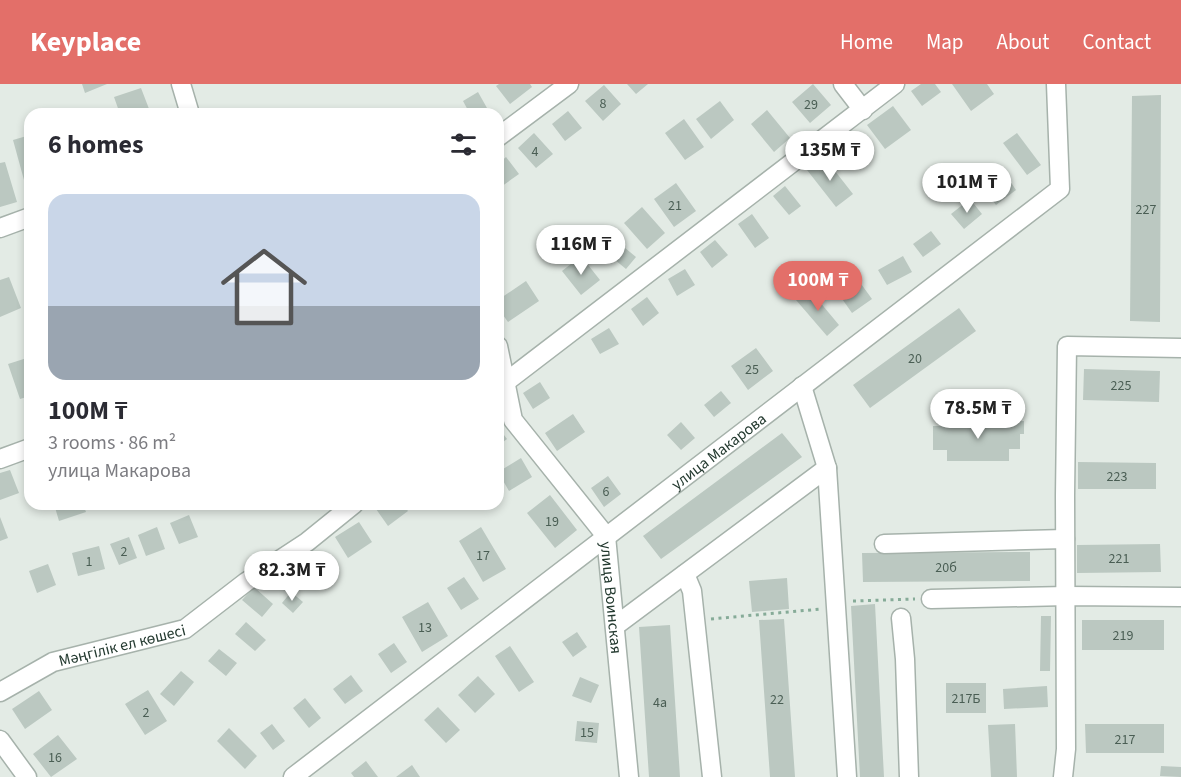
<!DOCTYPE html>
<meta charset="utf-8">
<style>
body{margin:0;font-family:"Source Sans 3",sans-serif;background:#f7f7f7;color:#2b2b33;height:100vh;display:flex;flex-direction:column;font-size:22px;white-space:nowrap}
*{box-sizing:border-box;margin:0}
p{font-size:20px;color:#7c7c81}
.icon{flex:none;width:33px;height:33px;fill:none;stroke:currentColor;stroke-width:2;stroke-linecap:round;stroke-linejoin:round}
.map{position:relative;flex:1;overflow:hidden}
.panel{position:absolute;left:24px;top:24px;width:480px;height:402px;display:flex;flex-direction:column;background:#fff;border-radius:18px;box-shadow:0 3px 9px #0003}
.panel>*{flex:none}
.price{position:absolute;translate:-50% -51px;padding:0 14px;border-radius:21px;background:#fff;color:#222;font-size:20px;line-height:39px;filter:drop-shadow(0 2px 3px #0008)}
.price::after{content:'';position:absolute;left:50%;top:36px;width:18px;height:14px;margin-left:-9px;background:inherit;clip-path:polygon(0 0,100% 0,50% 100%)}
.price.selected{background:#e36f69;color:#fff}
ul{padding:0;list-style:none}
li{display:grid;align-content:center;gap:12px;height:318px;padding:0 24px}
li+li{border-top:2px solid #e1e1e2}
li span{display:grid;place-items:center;height:186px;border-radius:18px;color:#555}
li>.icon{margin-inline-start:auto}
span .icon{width:108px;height:108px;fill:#fffc;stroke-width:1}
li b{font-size:26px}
h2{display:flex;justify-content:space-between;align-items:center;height:72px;padding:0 24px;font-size:26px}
header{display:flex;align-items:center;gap:36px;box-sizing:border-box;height:84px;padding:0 30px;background:#e36f69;color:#fff}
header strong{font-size:28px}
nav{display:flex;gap:33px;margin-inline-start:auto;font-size:21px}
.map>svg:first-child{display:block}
</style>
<header>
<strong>Keyplace</strong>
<nav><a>Home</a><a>Map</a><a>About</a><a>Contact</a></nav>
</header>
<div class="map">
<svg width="1181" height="693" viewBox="0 0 1181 693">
<rect width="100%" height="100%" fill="#e3ebe5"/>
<path fill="#bbc8c1" d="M82,0H107L85,9Z
M499,0H530L532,3L510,20L496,2Z
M627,0H648L636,10Z
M813,0L831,21L810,39L792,18Z
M921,0H935L941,8L922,22L911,7Z
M952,0H987L994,10L971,27Z
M604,1L621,20L603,37L585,17Z
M141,4L151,30H120L114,13Z
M478,8L487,24L476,30H470L463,17Z
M1161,11L1160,238L1130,237L1132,12Z
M720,17L734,36L711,55L696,35Z
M893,22L911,46L885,65L867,41Z
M767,26L790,54L774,68L751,40Z
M568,27L582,44L565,57L552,40Z
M684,35L704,63L685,76L665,49Z
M534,49L553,70L536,84L518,64Z
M1017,49L1041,81L1027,91L1003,59Z
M30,51V94L24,96L13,56Z
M863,51L873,68L854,79L844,61Z
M506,73L519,90L498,105V80Z
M824,73L853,110L836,123L807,86Z
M5,78L17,118L0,123V79Z
M1004,88L1016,106L996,121L983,104Z
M676,99L696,127L674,143L654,115Z
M785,102L801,122L789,131L773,112Z
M970,115L982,130L964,145L951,130Z
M642,123L665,149L647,165L624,139Z
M752,130L769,154L755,164L738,140Z
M931,147L941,160L923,173L913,160Z
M607,149L636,173L626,185L597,161Z
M715,156L728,171L712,184L700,168Z
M581,172L600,196L581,211L562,187Z
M903,172L912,188L887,201L878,186Z
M685,185L695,201L677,212L668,195Z
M9,193L21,224L0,233V196Z
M526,197L539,217L508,238L498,224V216Z
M859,197L872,215L852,229L840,212Z
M809,205L839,241L827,252L796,216Z
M647,213L659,229L643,242L631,225Z
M959,224L976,247L870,324L853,301Z
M609,244L619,260L600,270L591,255Z
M756,264L773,287L748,306L731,282Z
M30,273V312L20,315L8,280Z
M1084,285L1160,287L1159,318L1083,316Z
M540,298L550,314L533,325L523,309Z
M721,307L731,319L714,333L704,321Z
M573,330L585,348L557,367L545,349Z
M1024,337V350H1020V365H1009V377H947V366H933V342H947L946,338Z
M681,338L695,354L681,366L667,351Z
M498,343L507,355L498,362Z
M782,349L802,373L661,475L643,452Z
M521,374L532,393L509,407L498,388Z
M1078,378L1156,379V405H1078Z
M10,386L19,409L0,416V389Z
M608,392L621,410L604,423L591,404Z
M550,411L577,446L555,464L527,429Z
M54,420H83L86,428L59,437Z
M384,420H403L408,427L388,442L376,425Z
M189,431L198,453L179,460L170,439Z
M0,433L8,454L0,457Z
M359,438L372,458L348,474L335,453Z
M157,443L165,465L146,472L138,451Z
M481,443L506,485L483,498L459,457Z
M129,453L137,474L119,481L110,460Z
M1160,460L1161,488L1077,489V461Z
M99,462L105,485L78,492L72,469Z
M1030,468V497L863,498L862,469Z
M320,469L333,484L317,497L304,482Z
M48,480L56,501L37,509L29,487Z
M464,493L479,515L461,526L447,504Z
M787,494L789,525L752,528L749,497Z
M254,503L273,520L262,533L242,516Z
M291,508L303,518L293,529L282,519Z
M428,518L448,552L422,568L402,533Z
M875,520L884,693H860L851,522Z
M1041,532H1051L1050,587H1040Z
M784,535L795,693H770L759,536Z
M1082,536H1164V566H1082Z
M246,538L266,556L255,567L235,550Z
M670,541L680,693H649L639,543Z
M577,548L587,563L573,573L562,558Z
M394,559L407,578L391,589L378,570Z
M510,562L534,598L519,608L495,572Z
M219,565L237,579L226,592L208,577Z
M181,587L194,598L174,622L160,610Z
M351,591L363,607L345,620L333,605Z
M478,592L495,610L475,629L458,611Z
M580,593L599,601L591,619L572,612Z
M946,599H986V629H946Z
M1047,602L1048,623L1004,625L1003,605Z
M148,606L167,637L145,651L125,620Z
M39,607L52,626L25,645L12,625Z
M305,614L321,634L309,644L293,624Z
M438,623L460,646L446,659L424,636Z
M577,637L599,639L597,659L575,657Z
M272,640L285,657L273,666L260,649Z
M1015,640L1017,693H991L988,641Z
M1085,640H1164V669H1086Z
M229,644L257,672L245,685L217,657Z
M58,651L77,675L51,693L33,670Z
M366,677L378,693H354L351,689Z
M412,681L420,693H396Z
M1161,682L1181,683V693L1160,692Z"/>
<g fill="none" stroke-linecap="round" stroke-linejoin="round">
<g stroke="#a6b2ab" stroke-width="21">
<g id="minor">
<path d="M181,0L190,30"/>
<path d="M843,0L863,26"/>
<path d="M498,53L569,0"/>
<path d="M0,144L30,133"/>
<path id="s1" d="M498,262L513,336L606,452L629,693"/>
<path d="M802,302L827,384L847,693"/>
<path d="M498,304L895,0"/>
<path d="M0,375L30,364"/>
<path d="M884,460L1065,455"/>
<path d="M685,490L692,507L712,693"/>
<path d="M931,515L1067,512L1181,513"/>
<path d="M901,534L905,575L909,693"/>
<path d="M615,542L827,384"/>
<path id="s2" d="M0,608L53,578L185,545L246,498L307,458L354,420"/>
<path d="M0,656L27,693"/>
<path id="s3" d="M293,693L1060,105L1056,0"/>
<path d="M1063,693L1066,665L1065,411L1067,262L1181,264"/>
</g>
</g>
<path stroke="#86ab98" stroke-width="3" stroke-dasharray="3 4.5" stroke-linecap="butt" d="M853,517L915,515
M711,535L821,525"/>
<use href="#minor" stroke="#fff" stroke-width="18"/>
</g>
<g text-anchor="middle" stroke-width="5" stroke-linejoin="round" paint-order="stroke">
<g font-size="14" fill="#4a5e54">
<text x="603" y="24">8</text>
<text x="811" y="25">29</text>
<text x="535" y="72">4</text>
<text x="675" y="126">21</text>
<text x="1146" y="130">227</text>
<text x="915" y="279">20</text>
<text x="752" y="290">25</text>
<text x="1121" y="306">225</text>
<text x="1117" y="397">223</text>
<text x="606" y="412">6</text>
<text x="552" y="442">19</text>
<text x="124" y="472">2</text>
<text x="483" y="476">17</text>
<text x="1119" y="479">221</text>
<text x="89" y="482">1</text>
<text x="946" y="488">20б</text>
<text x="425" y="548">13</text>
<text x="1123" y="556">219</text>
<text x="966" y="619">217Б</text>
<text x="777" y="620">22</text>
<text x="660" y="623">4а</text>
<text x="146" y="633">2</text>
<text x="587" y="653">15</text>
<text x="1125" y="660">217</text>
<text x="55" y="678">16</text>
</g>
<g font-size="16" fill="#243a30" stroke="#f3f8f4">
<text dy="6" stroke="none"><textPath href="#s3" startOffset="536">улица Макарова</textPath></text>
<text dy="6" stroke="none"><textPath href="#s1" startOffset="286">улица Воинская</textPath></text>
<text dy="6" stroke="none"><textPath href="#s2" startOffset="132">Мәңгілік ел көшесі</textPath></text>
</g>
</g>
</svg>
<b class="price" style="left:830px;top:98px">135M ₸</b>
<b class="price" style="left:967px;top:130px">101M ₸</b>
<b class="price" style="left:581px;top:192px">116M ₸</b>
<b class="price selected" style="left:818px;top:228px">100M ₸</b>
<b class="price" style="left:978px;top:356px">78.5M ₸</b>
<b class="price" style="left:292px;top:518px">82.3M ₸</b>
<section class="panel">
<h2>6 homes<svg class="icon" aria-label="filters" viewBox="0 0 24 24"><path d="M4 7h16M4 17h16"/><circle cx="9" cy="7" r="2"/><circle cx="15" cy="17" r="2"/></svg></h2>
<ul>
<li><span style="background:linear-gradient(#c9d6e8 60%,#9aa5b1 0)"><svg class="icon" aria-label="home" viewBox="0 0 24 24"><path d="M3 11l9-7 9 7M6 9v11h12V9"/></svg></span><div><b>100M ₸</b><p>3 rooms · 86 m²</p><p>улица Макарова</p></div></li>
</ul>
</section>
</div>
